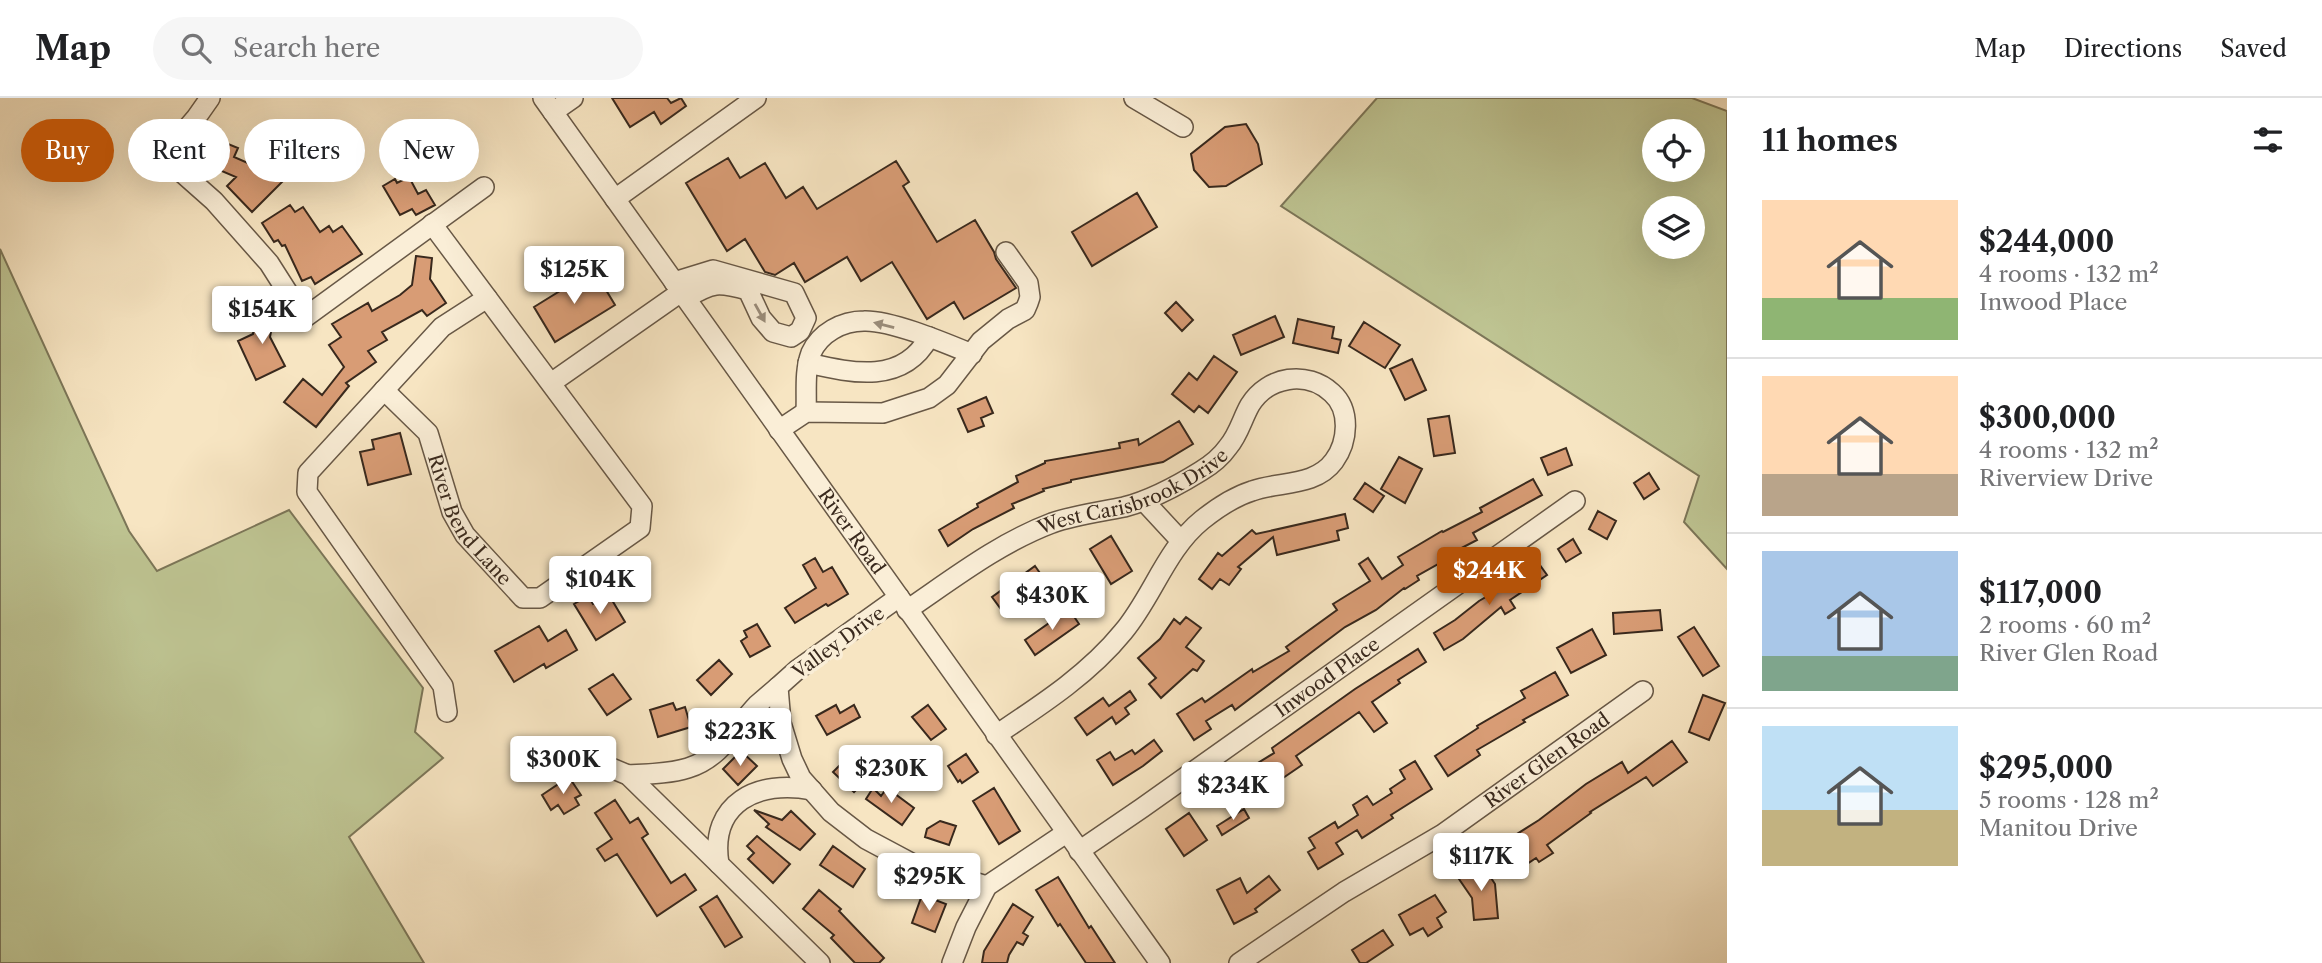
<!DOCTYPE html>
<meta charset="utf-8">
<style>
body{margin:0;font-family:"Libre Caslon Text",serif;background:#f6f6f6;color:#202124;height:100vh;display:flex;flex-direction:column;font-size:26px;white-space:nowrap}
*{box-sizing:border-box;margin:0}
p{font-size:23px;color:#757577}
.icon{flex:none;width:38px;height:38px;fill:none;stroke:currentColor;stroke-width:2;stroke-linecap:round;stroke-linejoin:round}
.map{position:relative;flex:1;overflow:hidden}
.side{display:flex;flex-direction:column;background:#fff;width:595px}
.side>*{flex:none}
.top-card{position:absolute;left:21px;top:21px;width:665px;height:63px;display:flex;gap:14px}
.tools{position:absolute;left:1642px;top:21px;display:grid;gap:14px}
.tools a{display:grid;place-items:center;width:63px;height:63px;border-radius:50%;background:#fff;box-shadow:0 7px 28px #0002;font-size:35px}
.price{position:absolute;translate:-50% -60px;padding:0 16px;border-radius:7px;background:#fff;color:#222;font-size:23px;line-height:46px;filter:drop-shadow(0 2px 4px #0008)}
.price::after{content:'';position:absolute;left:50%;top:42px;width:21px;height:16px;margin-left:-10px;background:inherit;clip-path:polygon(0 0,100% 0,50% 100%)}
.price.selected{background:#b45309;color:#fff}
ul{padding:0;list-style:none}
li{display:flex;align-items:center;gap:21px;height:175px;padding:0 35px}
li+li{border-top:2px solid #e0e0e0}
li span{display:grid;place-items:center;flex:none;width:196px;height:140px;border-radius:0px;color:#555}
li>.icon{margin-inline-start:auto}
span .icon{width:84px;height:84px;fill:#fffc;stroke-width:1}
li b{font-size:30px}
h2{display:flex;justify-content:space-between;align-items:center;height:84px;padding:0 35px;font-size:30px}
.tag{padding:0 24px;border-radius:32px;background:#fff;box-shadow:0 7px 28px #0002;font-size:24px;line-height:63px}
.tag.selected{background:#b45309;color:#fff}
header{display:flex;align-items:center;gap:42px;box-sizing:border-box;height:98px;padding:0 35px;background:#fff;border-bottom:2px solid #e0e0e0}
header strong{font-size:33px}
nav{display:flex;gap:38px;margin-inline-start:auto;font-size:24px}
.search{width:490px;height:63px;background:#f6f6f6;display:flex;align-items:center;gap:18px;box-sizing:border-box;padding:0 24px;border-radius:38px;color:#757577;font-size:26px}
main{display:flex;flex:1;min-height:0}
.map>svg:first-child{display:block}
</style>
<header>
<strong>Map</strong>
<div class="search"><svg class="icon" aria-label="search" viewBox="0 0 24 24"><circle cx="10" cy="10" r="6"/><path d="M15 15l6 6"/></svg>Search here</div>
<nav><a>Map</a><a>Directions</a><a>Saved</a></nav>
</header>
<main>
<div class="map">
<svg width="1727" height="865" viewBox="0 0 1727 865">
<rect width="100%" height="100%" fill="#f7e5c2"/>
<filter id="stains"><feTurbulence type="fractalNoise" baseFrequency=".00286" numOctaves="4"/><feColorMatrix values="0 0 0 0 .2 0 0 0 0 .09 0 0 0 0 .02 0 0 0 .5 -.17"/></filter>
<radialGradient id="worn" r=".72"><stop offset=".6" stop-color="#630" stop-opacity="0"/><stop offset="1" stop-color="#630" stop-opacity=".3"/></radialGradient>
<path fill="#bec492" stroke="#7c7658" stroke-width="2" fill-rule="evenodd" d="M1377,0H1692L1727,13V471L1684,424L1699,378L1281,108ZM1654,33H1692V72H1654ZM1654,110H1692V149H1654Z
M0,151L129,433L157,473L289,412L423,590L415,634L443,660L349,739L424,865H0Z"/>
<path fill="#d89c75" stroke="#39291d" stroke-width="2" d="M612,0H667L671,5L681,0L686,8L661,26L654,14L630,29Z
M1246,26L1258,46L1262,66L1226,88L1209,89L1194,72L1191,56L1225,29Z
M206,37L238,50L234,59L250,66L257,58L282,84L252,114L227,88L236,79L203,65L207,55L200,52Z
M728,60L740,80L765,65L786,100L803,89L817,111L896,63L909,84L903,88L937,144L975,122L994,154L996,161L1016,190L964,221L954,204L927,221L892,164L861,183L847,159L805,184L794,165L775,177L765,174L745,141L727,153L686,85Z
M409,79L418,96L426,92L435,107L416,117L412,111L400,117L383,88L395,81L397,85Z
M1137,95L1157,129L1092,168L1072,134Z
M290,107L295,114L303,109L320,134L329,128L333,134L342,128L362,156L315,186L311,179L302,183L285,147L282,148L278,142L274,144L262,125Z
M416,158L432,160L430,181L446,205L427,218L422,212L382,234L387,242L368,253L376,264L346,285L349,288L316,329L284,304L303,281L322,297L344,269L329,247L341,239L332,226L368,205L372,213L400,197L412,187Z
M594,172L615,207L555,244L534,209Z
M1176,204L1193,222L1182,233L1165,215Z
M257,209L275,212L270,239L285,268L256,282L238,243L253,236Z
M1275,218L1284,239L1241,257L1233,237Z
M1298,221L1334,229L1332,240L1341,242L1338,255L1293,245Z
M1364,224L1400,247L1385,270L1349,248Z
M1214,258L1237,274L1208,315L1199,308L1194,314L1172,296L1189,275L1197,282Z
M1412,261L1426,292L1405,302L1390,271Z
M986,299L993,315L981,320L984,328L968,334L958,311Z
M1449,318L1455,355L1434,358L1428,321Z
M1179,323L1193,346L1163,364L1071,382V384L1043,391L1044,393L1012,406L1014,410L973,431L948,448L939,432L978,409L977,406L1018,384L1016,378L1045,365V363L1120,350L1119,345L1138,341L1139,347Z
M400,335L411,376L368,387L360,354L374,351L372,342Z
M1566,350L1572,367L1548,377L1541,360Z
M1399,359L1422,371L1405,405L1381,391Z
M1649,375L1659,391L1644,401L1634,385Z
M1533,381L1542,397L1473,435L1477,442L1446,458L1447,461L1417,478L1419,482L1405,491L1404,490L1376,512L1345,529L1235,612L1232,607L1206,623L1211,631L1194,642L1177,616L1202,600L1205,604L1252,571L1253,574L1289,553L1286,549L1337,512L1333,506L1370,483L1359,466L1368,460L1382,481L1403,467L1398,459L1442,433L1443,434L1482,414L1480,410Z
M1365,385L1384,398L1373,414L1354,401Z
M1598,413L1616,423L1607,441L1589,431Z
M1345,416L1348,430L1337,433L1339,442L1277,457L1273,439L1238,469L1241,471L1229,487L1220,481L1212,491L1199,481L1218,455L1222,458L1252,432L1256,436Z
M1111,438L1132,473L1111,486L1090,451Z
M1573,441L1581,455L1566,464L1558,451Z
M815,460L823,474L832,469L848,496L828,508L826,506L795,525L785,510L816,490L803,467Z
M1537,463L1547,477L1510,502L1515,510L1505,516L1501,509L1463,541L1444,552L1434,535L1455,522L1479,503L1525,476L1523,473Z
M1035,468L1049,488L1006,518L992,499Z
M609,497L625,524L596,542L574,506L588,498L593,506Z
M1069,511L1079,526L1035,557L1025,542Z
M1660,512L1662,532L1614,536L1613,515Z
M1186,519L1201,530L1186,549L1204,563L1197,573L1193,571L1161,600L1149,586L1156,580L1138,560L1160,541L1174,521L1180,526Z
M757,526L770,548L750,559L741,543L747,539L744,533Z
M539,528L548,543L566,532L577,552L546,570L544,566L514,584L495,553Z
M1694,529L1719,568L1703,578L1678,539Z
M1592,531L1606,557L1571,575L1557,550Z
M1418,551L1426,564L1398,582L1400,585L1372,604L1387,625L1374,634L1359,614L1296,658L1302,667L1242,708L1227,684L1274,655L1272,650L1355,591Z
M719,562L732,576L711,597L697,582Z
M1555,574L1568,597L1523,622L1525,624L1477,652L1480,657L1448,678L1435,658L1478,630L1477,628L1525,600L1521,593Z
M613,576L631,601L607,617L589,591Z
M1130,593L1136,602L1125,610L1129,616L1116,626L1112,619L1087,637L1075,620L1103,600L1109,608Z
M1703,597L1725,605L1709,642L1689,634Z
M673,605L676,612L685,609L691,629L658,639L650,612Z
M836,607L840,615L854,607L860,619L827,637L816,618Z
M928,607L946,631L931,642L912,619Z
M1154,642L1162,653L1143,668L1113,687L1097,662L1110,654L1115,662L1132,652L1135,656Z
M1672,643L1687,664L1653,688L1646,679L1590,714L1591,715L1547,747L1553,755L1539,764L1536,760L1518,772L1501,746L1539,722L1586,686L1622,664L1628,675Z
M741,653L757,668L738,687L723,671Z
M852,655L870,673L863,680L865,683L854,694L833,674Z
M966,656L978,674L962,685L960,682L958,684L948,668Z
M1415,663L1432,691L1391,717L1393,720L1362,740L1357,732L1336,745L1343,756L1318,771L1308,754L1315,750L1309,740L1335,724L1338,730L1358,717L1353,707L1367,698L1373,707L1392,695L1390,691L1405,681L1400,672Z
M569,679L581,697L575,700L579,707L564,716L558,707L551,712L542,697Z
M873,690L881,698L887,690L914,710L902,727L866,701Z
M994,690L1020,733L999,746L973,703Z
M615,702L630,725L638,720L648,736L642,740L671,785L685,776L696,792L657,818L617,756L605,763L597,751L612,741L595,715Z
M1244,711L1249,720L1222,737L1217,728Z
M754,712L782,722L791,713L815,736L800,752L766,729L769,726Z
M1189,715L1207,742L1184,758L1166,731Z
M940,723L956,728L949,747L925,739L927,731Z
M757,738L790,766L773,785L748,761L754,755L747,748Z
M833,748L865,771L853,789L820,767Z
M1482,766L1495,786L1498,820L1474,822L1472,800L1459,781Z
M1269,778L1280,792L1255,811L1257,814L1234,826L1217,792L1240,780L1247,795Z
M1058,779L1089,830L1091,828L1115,865H1086L1060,826L1058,828L1036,792Z
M819,792L841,811L839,813L884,860L879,865H855L831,840L834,837L803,811Z
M922,797L946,806L935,834L912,825Z
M1435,797L1446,814L1437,820L1442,829L1428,838L1423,830L1410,837L1399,817Z
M717,798L742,839L725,849L700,809Z
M1013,806L1033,819L1023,835L1028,838L1023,847L1017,844L1009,857L1007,865H982L984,853Z
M1383,832L1393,847L1366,865H1360L1352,852Z"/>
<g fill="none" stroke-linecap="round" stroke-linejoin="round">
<g stroke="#685846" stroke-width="22">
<g id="minor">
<path d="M210,0L196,20L172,48V53L179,72L214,103L269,165L304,220L484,89"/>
<path id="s1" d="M543,0L1160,865"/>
<path d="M1134,0L1183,29"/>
<path d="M553,14L573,0"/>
<path d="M615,101L756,0"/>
<path d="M674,184L713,172L794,195L806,220L800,233L791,239L773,234L761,220L748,192C718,184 713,184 686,200"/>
<path d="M808,265C852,275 903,287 929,239"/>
<path d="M551,285L681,194"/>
<path id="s2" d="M384,292L428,335L452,414L465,437L523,500H540L640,430L642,408L432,126"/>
<path d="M806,314C807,294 804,274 811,255C820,235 842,223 864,223C891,222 945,245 972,256"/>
<path d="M779,332L806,314L883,315L929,300L947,287L981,243L1008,221L1025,212L1028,205L1030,199L1028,185L1006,154"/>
<path d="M1144,403L1181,443"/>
<path d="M899,499L797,572L778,589L781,625L792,661L801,680L831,714L866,741L911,765L987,788"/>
<path id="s3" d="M907,512C954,480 999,445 1052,425C1075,417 1100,414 1124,409C1151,402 1177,388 1201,373C1211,367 1221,359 1228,349C1239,336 1242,321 1250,307C1268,278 1307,272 1332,295C1351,312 1348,344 1334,363C1315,389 1279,383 1252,393C1233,399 1217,410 1202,422C1166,451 1152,500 1123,534C1089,576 1041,607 996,637"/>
<path d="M447,614L443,588L307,394L308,375L442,229L487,200"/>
<path d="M541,650L573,654L628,677L719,766"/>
<path d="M628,677C647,676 669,676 688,670C721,660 735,630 757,607C764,601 771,595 778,589"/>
<path d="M812,692C758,681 709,705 719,766L820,865"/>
<path id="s4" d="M1079,753L1142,710L1575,403"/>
<path d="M952,865L966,829L987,788L1066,735"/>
<path id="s5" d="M1239,865L1344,794L1443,736L1643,593"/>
</g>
</g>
<use href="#minor" stroke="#faeed7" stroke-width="19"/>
</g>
<defs><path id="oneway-solid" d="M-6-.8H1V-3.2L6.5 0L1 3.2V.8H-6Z" transform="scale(1.75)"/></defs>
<g fill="#9a8c7a">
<use href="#oneway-solid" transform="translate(760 215) rotate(61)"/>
<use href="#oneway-solid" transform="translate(884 227) rotate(-166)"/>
</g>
<g text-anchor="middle" stroke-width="7" stroke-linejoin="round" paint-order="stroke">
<g font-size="19" fill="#39291d" stroke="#faeed7">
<text dy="7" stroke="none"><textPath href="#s3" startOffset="257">West Carisbrook Drive</textPath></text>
<text dy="7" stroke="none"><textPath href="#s2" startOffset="159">River Bend Lane</textPath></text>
<text dy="7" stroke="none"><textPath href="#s1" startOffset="532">River Road</textPath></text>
<text transform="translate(838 544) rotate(-36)" y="7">Valley Drive</text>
<text dy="7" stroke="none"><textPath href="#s4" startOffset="303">Inwood Place</textPath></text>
<text dy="7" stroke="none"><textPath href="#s5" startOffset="369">River Glen Road</textPath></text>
</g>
</g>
<rect width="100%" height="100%" filter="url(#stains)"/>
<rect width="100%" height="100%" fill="url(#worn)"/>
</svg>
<div class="tools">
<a><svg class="icon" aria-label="locate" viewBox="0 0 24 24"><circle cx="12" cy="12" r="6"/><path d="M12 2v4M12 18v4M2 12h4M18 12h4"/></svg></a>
<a><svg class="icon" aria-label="layers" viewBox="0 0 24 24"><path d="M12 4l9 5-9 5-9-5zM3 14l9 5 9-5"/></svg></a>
</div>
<b class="price" style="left:574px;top:208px">$125K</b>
<b class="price" style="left:262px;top:248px">$154K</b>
<b class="price selected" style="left:1489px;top:509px">$244K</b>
<b class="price" style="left:600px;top:518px">$104K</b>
<b class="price" style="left:1052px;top:534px">$430K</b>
<b class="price" style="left:740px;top:670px">$223K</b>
<b class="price" style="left:563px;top:698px">$300K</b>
<b class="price" style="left:891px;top:707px">$230K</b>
<b class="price" style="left:1233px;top:724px">$234K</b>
<b class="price" style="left:1481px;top:795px">$117K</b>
<b class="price" style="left:929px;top:815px">$295K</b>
<div class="top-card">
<a class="tag selected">Buy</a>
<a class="tag">Rent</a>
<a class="tag">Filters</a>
<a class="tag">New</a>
</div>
</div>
<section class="side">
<h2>11 homes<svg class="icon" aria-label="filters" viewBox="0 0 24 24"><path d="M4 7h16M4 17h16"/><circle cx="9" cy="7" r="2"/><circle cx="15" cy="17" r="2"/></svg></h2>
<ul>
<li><span style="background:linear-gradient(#ffd9b3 70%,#8fb573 0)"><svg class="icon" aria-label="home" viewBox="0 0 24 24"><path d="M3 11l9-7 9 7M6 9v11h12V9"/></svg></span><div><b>$244,000</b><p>4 rooms · 132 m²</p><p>Inwood Place</p></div></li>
<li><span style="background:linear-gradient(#ffd9b3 70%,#b9a48a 0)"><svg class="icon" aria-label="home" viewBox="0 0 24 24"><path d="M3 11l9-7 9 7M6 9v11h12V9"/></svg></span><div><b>$300,000</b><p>4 rooms · 132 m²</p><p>Riverview Drive</p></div></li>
<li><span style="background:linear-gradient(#a9c7e8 75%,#7fa58c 0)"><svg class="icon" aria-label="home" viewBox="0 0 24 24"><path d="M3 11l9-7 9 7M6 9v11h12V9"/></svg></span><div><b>$117,000</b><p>2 rooms · 60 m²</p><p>River Glen Road</p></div></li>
<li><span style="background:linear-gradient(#bfe0f5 60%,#c2b280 0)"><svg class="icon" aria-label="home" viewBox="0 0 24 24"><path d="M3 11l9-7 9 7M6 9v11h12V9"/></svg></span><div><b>$295,000</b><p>5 rooms · 128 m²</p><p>Manitou Drive</p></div></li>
</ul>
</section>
</main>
